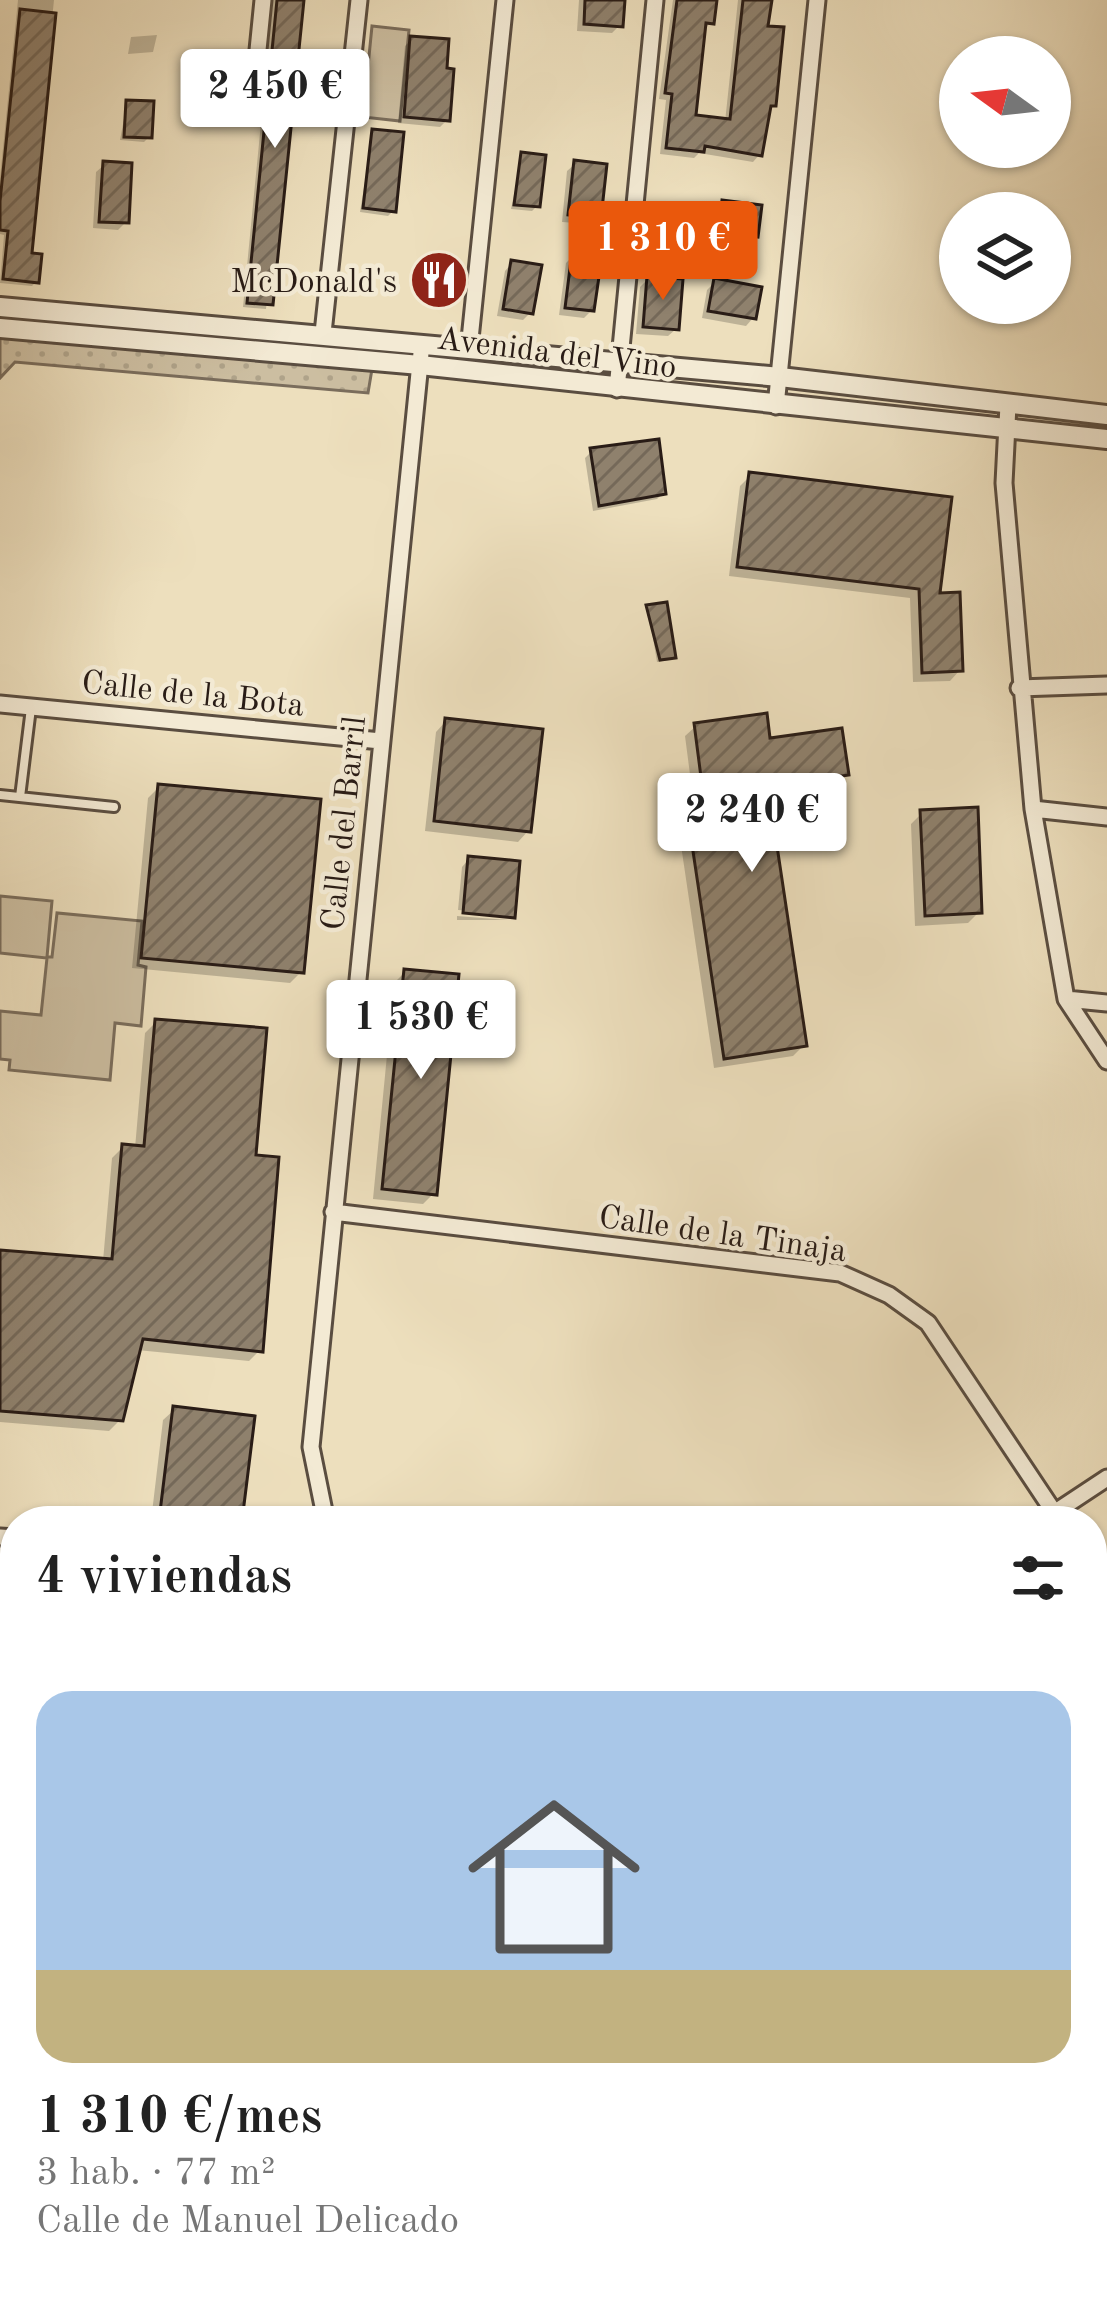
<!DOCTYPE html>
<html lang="es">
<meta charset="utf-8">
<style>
body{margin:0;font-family:"Old Standard TT",serif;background:#f2f2f2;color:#222;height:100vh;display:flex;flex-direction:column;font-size:45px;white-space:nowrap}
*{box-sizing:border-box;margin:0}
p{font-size:39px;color:#767676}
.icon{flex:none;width:66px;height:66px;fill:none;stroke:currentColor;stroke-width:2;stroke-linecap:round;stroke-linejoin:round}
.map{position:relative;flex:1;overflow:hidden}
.details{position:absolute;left:0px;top:1506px;width:1107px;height:807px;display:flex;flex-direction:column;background:#fff;border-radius:48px 48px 0 0;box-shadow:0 3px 9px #0004}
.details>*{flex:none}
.needle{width:78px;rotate:285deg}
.tools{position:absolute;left:939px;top:36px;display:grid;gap:24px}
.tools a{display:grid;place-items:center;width:132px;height:132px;border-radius:50%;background:#fff;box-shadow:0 3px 9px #0004;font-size:60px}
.price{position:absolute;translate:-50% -102px;padding:0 27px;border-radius:12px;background:#fff;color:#222;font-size:39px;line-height:78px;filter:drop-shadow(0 3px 6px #0008)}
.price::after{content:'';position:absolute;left:50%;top:72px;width:36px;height:27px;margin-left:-18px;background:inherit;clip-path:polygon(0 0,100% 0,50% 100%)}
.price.current{background:#ea580c;color:#fff}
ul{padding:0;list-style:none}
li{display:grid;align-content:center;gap:24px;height:636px;padding:0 36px}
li+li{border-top:3px solid #e0e0e0}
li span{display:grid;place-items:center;height:372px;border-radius:36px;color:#555}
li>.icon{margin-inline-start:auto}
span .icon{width:216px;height:216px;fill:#fffc;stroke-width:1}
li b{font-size:51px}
h2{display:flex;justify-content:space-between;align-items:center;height:144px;padding:0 36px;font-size:51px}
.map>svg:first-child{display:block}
</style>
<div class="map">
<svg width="1107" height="2312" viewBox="0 0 1107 2312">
<defs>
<pattern id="green-dots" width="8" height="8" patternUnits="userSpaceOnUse" patternTransform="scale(3)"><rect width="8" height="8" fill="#ccbea1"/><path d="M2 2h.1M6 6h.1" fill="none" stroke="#afa38a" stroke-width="1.8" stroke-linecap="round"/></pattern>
<pattern id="building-hatch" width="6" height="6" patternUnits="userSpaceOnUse" patternTransform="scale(3)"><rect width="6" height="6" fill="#8f816d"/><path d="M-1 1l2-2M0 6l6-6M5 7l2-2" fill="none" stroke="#756959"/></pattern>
</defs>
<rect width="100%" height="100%" fill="#eddfbd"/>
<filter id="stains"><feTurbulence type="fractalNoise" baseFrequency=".00167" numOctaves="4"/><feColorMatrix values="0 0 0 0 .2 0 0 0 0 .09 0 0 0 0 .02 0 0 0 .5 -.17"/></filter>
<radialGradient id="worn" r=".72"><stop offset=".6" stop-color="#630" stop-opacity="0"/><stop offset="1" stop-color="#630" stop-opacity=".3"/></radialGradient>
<path fill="url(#green-dots)" stroke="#7a6d5c" stroke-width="3" d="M0,333L372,369L368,393L15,362L0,378Z
M1107,2201V2312H935L957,2298H1092V2211Z"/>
<path fill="#ccbea1" stroke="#7a6d5c" stroke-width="3" d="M372,26L409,30L400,121L363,117Z
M0,896L52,901L47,957H52L57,913L142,921L138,965L146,967L141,1026L115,1023L110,1080L9,1070L10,1060L0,1059V1011L41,1015L47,958L0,953Z"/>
<path fill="#0003" d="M18,0H54L28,256L36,282L32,286L0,283L4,235L0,234V178Z
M273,0H300L266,309L243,307Z
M579,0H623L620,25L612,33L577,31Z
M673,0H714L711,22L704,30L693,118L725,122L738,0H769L765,28L773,105L767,112L760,154L753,162L699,153L694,158L660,154L666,100L659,99Z
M157,35L153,52L128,54L131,37Z
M412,39L443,71L447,120L440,127L398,123L405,46Z
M127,103L149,137L144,142L120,140Z
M373,132L393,211L388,216L360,212Z
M522,156L537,206L532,211L511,209Z
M575,164L598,217L590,224L562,222L567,171Z
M104,165L126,222L118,230L93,228L96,172Z
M723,203L755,236L750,241L714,236Z
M574,255L592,310L584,318L559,315L566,263Z
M512,263L530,313L523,320L497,316L505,271Z
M648,279L676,329L668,336L636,334L640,287Z
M715,282L753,318L746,326L702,318L707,290Z
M592,451L663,493L657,499L593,511L585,458Z
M750,476L937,596L960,670L950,681L913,682L910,598L729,576L740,486Z
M648,608L673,657L669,660L657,662Z
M446,721L528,831L518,842L425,831L436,732Z
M696,726L768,741L846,774L835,784L766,794L804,1045L793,1056L714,1068L678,825L695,813L685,736Z
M159,787L301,972L290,983L132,968L148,798Z
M922,813L979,912L968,923L915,926L911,824Z
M469,859L512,916L509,919V914L458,910L462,867Z
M457,916L508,920H457Z
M405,972L434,1193L423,1204L373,1199L394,983Z
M156,1022L253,1158L260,1350L249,1361L137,1350L120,1420L109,1431L0,1422V1253L103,1261L112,1158L123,1147L135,1148L145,1033Z
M174,1410L239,1521H151L163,1420Z
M2,1604L15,1605V1637L0,1642Z
M1092,2082L1107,2110L1092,2124Z"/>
<path fill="url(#building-hatch)" stroke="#291c16" stroke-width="3" d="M277,0H304L273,305L247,303Z
M585,0H625L623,27L584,24Z
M677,0H717L714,24L706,23L696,115L730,119L743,0H772L768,26L784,27L776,106H771L762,156L705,146L704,152L666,148L672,94L665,93Z
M20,9L56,13L32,253L42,254L39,283L3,279L8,231L0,230V201Z
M410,36L449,39L447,68L454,69L450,121L404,117Z
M126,100L154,101L152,138L124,137Z
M372,129L404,132L396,212L363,208Z
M521,152L546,155L540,207L514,205Z
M574,160L607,164L601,218L568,215Z
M103,161L132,163L129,223L99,222Z
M722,200L762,205L758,237L718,232Z
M572,252L602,256L594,311L565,308Z
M511,260L542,265L533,314L503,309Z
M647,276L683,279L679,330L643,327Z
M714,278L762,287L756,319L708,311Z
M659,439L666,494L599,506L590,448Z
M749,472L952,497L940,593L960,592L963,671L922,673L919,589L737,567Z
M667,602L676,658L660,660L646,605Z
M767,713L770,738L842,728L849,775L768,786L807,1046L724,1059L687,811L705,808L694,723Z
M445,718L543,729L531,832L434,821Z
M158,784L321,799L304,973L141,958Z
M978,807L982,913L925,916L920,810Z
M468,856L520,861L515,918L463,913Z
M404,969L459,974L437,1195L382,1189Z
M155,1019L267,1028L256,1155L279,1157L263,1352L143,1339L123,1421L0,1411V1250L112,1259L122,1144L144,1146Z
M173,1406L255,1416L242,1521L160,1512Z
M15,1684V1913L0,1927V1697Z
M15,1997V2298H96L101,2312H0V2002Z"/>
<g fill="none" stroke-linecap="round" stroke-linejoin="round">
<g stroke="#5a4d40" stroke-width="14">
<path id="service" d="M0,795L114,807
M20,797L31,708"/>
</g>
<g stroke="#5a4d40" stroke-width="21">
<path id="minor" d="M257,60L263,0
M323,333L359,0
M469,349L505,0
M617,389L655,0
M1008,405L1004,483L1033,809L1066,999L1107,1061
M776,406L817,0
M1019,688L1107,685
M0,704L381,741
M1033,809L1107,817
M1066,999L1107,1003
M333,1212L840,1273L889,1295L928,1323L1060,1521
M326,1521L311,1447L421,353
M1042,1521L1107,1478
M0,1537L15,1538
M1092,1574L1107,1598
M1092,2181L1107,2171
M820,2298L829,2312
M387,2312L409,2298
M886,2312L908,2298"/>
</g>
<g stroke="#5a4d40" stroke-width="24">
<path id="tertiary" d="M0,307L780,377L1107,415
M0,328L420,365L1107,439"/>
</g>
<path stroke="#291c16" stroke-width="3" stroke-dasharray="9 6" stroke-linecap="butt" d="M1092,2267L1107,2257
M1025,2312L1046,2298"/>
<use href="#service" stroke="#f3ead4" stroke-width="8"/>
<use href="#minor" stroke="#f3ead4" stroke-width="15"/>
<use href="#tertiary" stroke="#f3ead4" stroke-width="18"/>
</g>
<defs>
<g id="restaurant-disc" transform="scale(3)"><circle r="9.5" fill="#8f2418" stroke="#f3ead4"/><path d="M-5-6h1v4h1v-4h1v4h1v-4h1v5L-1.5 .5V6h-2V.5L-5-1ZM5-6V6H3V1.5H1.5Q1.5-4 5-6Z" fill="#fff"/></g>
</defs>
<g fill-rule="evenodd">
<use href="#restaurant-disc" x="439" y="280"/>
</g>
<g text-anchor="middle" stroke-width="9" stroke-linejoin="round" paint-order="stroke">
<g font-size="33" fill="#291c16" stroke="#f3ead4" text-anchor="end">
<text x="397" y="292">McDonald's</text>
</g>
<g font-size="33" fill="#291c16" stroke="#f3ead4">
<text transform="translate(557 351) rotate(7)" y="12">Avenida del Vino</text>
<text transform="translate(193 692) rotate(6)" y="12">Calle de la Bota</text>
<text transform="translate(342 823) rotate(-84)" y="12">Calle del Barril</text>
<text transform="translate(723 1232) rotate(8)" y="12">Calle de la Tinaja</text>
</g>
</g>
<rect width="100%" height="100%" filter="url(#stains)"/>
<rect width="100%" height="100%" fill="url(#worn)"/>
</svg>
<div class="tools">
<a><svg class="needle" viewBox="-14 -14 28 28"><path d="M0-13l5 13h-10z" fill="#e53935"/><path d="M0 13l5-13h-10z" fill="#767676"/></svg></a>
<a><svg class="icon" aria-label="layers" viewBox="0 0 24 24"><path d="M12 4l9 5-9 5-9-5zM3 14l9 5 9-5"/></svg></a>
</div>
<b class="price" style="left:275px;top:151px">2 450 €</b>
<b class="price current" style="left:663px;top:303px">1 310 €</b>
<b class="price" style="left:752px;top:875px">2 240 €</b>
<b class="price" style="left:421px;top:1082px">1 530 €</b>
<section class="details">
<h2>4 viviendas<svg class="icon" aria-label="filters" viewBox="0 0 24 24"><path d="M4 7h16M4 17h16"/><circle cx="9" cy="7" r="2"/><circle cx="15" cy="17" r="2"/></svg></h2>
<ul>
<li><span style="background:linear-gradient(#a9c7e8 75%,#c2b280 0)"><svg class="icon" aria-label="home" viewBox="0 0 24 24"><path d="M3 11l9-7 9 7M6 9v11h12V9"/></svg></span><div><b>1 310 €/mes</b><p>3 hab. · 77 m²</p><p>Calle de Manuel Delicado</p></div></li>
</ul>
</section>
</div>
